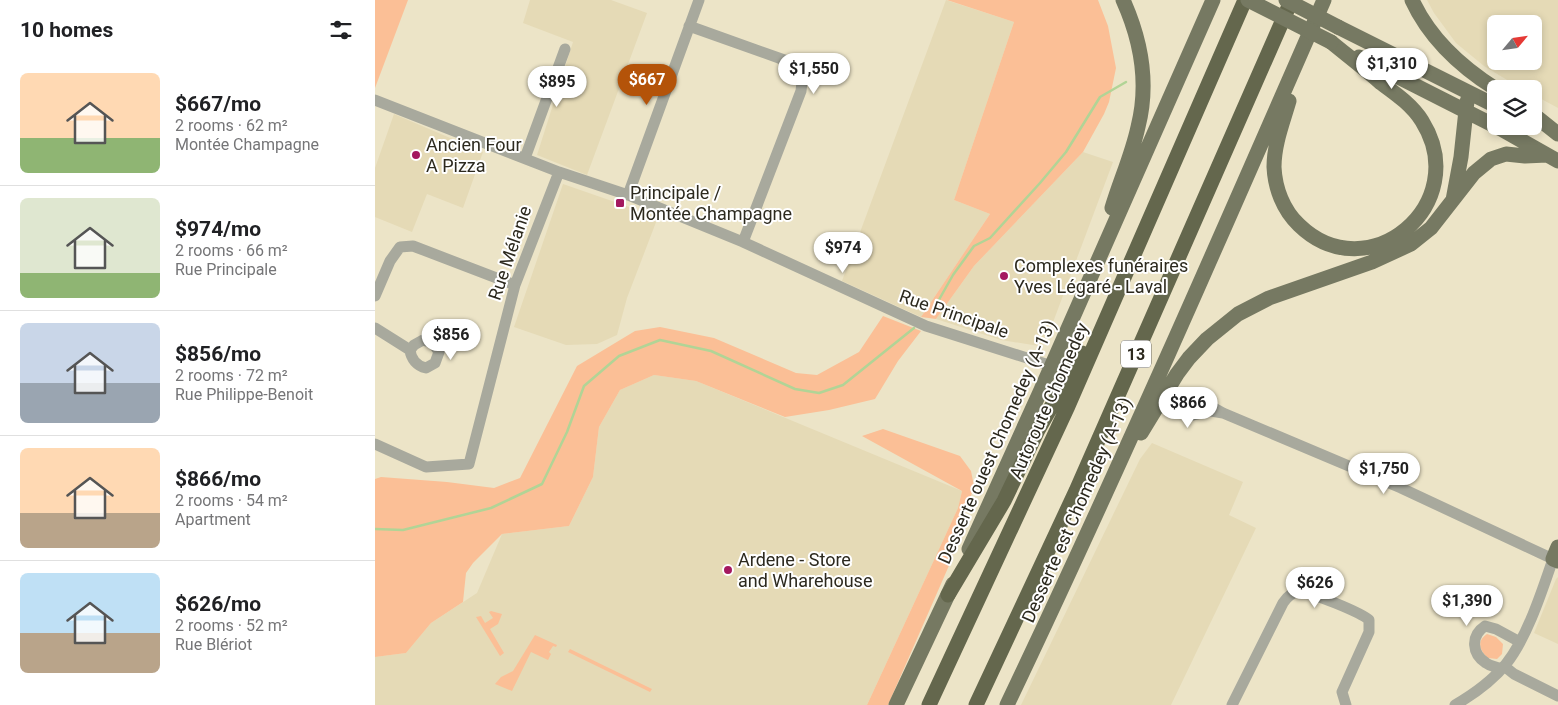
<!DOCTYPE html>
<meta charset="utf-8">
<style>
body{margin:0;font-family:Roboto,sans-serif;background:#f2f2f2;color:#202124;height:100vh;display:flex;flex-direction:column;font-size:19px;white-space:nowrap}
*{box-sizing:border-box;margin:0}
p{font-size:16px;color:#757577}
.icon{flex:none;width:28px;height:28px;fill:none;stroke:currentColor;stroke-width:2;stroke-linecap:round;stroke-linejoin:round}
.map{position:relative;flex:1;overflow:hidden}
.details{display:flex;flex-direction:column;background:#fff;width:375px}
.details>*{flex:none}
.needle{width:32px;rotate:61deg}
.fabs{position:absolute;left:1112px;top:15px;display:grid;gap:10px}
.fabs a{display:grid;place-items:center;width:55px;height:55px;border-radius:8px;background:#fff;box-shadow:0 2px 8px #0003;font-size:25px}
.price{position:absolute;translate:-50% -42px;padding:0 11px;border-radius:18px;background:#fff;color:#222;font-size:16px;line-height:32px;filter:drop-shadow(0 1px 2px #0008)}
.price::after{content:'';position:absolute;left:50%;top:30px;width:15px;height:11px;margin-left:-8px;background:inherit;clip-path:polygon(0 0,100% 0,50% 100%)}
.price.selected{background:#b45309;color:#fff}
ul{padding:0;list-style:none}
li{display:flex;align-items:center;gap:15px;height:125px;padding:0 20px}
li+li{border-top:1px solid #e0e0e0}
li span{display:grid;place-items:center;flex:none;width:140px;height:100px;border-radius:8px;color:#555}
li>.icon{margin-inline-start:auto}
span .icon{width:60px;height:60px;fill:#fffc;stroke-width:1}
li b{font-size:21px}
h2{display:flex;justify-content:space-between;align-items:center;height:60px;padding:0 20px;font-size:21px}
main{display:flex;flex:1;min-height:0}
.map>svg:first-child{display:block}
</style>
<main>
<section class="details">
<h2>10 homes<svg class="icon" aria-label="filters" viewBox="0 0 24 24"><path d="M4 7h16M4 17h16"/><circle cx="9" cy="7" r="2"/><circle cx="15" cy="17" r="2"/></svg></h2>
<ul>
<li><span style="background:linear-gradient(#ffd9b3 65%,#8fb573 0)"><svg class="icon" aria-label="home" viewBox="0 0 24 24"><path d="M3 11l9-7 9 7M6 9v11h12V9"/></svg></span><div><b>$667/mo</b><p>2 rooms · 62 m²</p><p>Montée Champagne</p></div></li>
<li><span style="background:linear-gradient(#dfe7d0 75%,#8fb573 0)"><svg class="icon" aria-label="home" viewBox="0 0 24 24"><path d="M3 11l9-7 9 7M6 9v11h12V9"/></svg></span><div><b>$974/mo</b><p>2 rooms · 66 m²</p><p>Rue Principale</p></div></li>
<li><span style="background:linear-gradient(#c9d6e8 60%,#9aa5b1 0)"><svg class="icon" aria-label="home" viewBox="0 0 24 24"><path d="M3 11l9-7 9 7M6 9v11h12V9"/></svg></span><div><b>$856/mo</b><p>2 rooms · 72 m²</p><p>Rue Philippe-Benoit</p></div></li>
<li><span style="background:linear-gradient(#ffd9b3 65%,#b9a48a 0)"><svg class="icon" aria-label="home" viewBox="0 0 24 24"><path d="M3 11l9-7 9 7M6 9v11h12V9"/></svg></span><div><b>$866/mo</b><p>2 rooms · 54 m²</p><p>Apartment</p></div></li>
<li><span style="background:linear-gradient(#bfe0f5 60%,#b9a48a 0)"><svg class="icon" aria-label="home" viewBox="0 0 24 24"><path d="M3 11l9-7 9 7M6 9v11h12V9"/></svg></span><div><b>$626/mo</b><p>2 rooms · 52 m²</p><p>Rue Blériot</p></div></li>
</ul>
</section>
<div class="map">
<svg width="1183" height="705" viewBox="0 0 1183 705">
<rect width="100%" height="100%" fill="#ece4c7"/>
<path fill="#e5dab6" fill-rule="evenodd" d="M155,0H236L272,13L212,175L162,155L198,42L148,23Z
M571,0L639,22L579,200L615,214L546,317L467,281Z
M1052,0H1183V108L1159,95V89H1147L1109,66L1081,43L1059,13ZM1121,24H1159V61H1121Z
M19,114L108,152L88,208L52,194L37,232L0,217V168Z
M708,152L738,162L671,341L664,346L626,340L561,319L599,266Z
M188,184L283,217L252,298L242,335L222,344L191,345L139,327Z
M279,375L321,381L587,491L583,508L492,705H0V657L31,653L56,623L102,593L127,534L194,526L218,477L224,427L245,390Z
M777,443L868,482L854,515L881,528L796,705H646L765,459Z
M1183,577V644L1159,633L1181,579Z"/>
<path fill="#fbbf96" d="M0,0H33L0,88Z
M572,0H723L733,26L741,68L734,102L729,114L708,152L599,266L561,319L546,317L615,214L579,200L639,22Z
M508,316L546,331L523,361L500,399L454,410L410,417L321,381L279,375L245,390L224,427L218,477L194,526L127,534L98,563L91,573L88,602L56,623L31,653L0,657V479L6,477L72,482L119,488L145,478L202,366L260,331L285,327L339,338L421,373L442,375L484,352Z
M508,429L585,456L596,471L599,486L576,561L513,705H492L583,508L587,491L487,436Z
M116,611L127,614L123,624L115,629L129,653L125,656L101,617L106,616L110,623L118,618L114,612Z
M1112,634L1121,637L1128,644L1127,654L1122,659L1113,658C1105,651 1101,641 1112,634Z
M160,635L182,645L181,647L178,646L174,652L176,654L173,660L156,652L137,691L120,684L126,677L138,671Z
M195,649L277,689L275,692L193,652Z"/>
<g fill="none" stroke-linecap="round" stroke-linejoin="round">
<path stroke="#b1d496" stroke-width="2.5" d="M557,312L578,275L599,246L615,238L665,183L691,152L725,97L751,82
M0,529L28,530L116,508L167,484L192,432L209,386L244,356L285,340L336,351L420,389L444,393L468,385L539,328"/>
<path stroke="#a8a99d" stroke-width="11" d="M314,26L415,62C428,70 428,76 426,91L368,242
M0,100L184,172L253,195L368,242L551,326L677,366
M150,158L190,49
M253,195L324,0
M0,296L15,261L25,247L38,246L140,285
M0,328L35,350C36,359 42,366 51,368L60,363L64,352L58,343L48,340L39,345L35,350
M848,413L836,411L814,416L808,412L806,403L812,397H819L848,413L1026,488L1178,559C1167,591 1152,638 1131,664C1117,681 1099,694 1080,705
M0,444L51,467L94,464L140,285L184,172
M1129,666L1139,674L1183,696
M1126,669C1121,666 1116,667 1111,663C1097,654 1095,636 1110,626L1121,629L1145,642
M857,705L908,603C912,597 917,592 924,592C934,591 987,613 994,620V632L967,692L971,705"/>
<path stroke="#767962" stroke-width="15" d="M1037,0C1055,39 1086,67 1121,89
M963,27L1121,106
M984,57L1126,129L1183,161
M914,101C908,122 899,144 899,167C900,188 908,210 924,225C993,292 1099,204 1047,121C1037,105 1021,94 1006,83C990,69 973,56 956,42
M1159,115L1183,134
M1078,200L1086,157L1092,101
M737,208C745,181 757,155 763,127C774,84 766,40 748,0
M766,433L802,374L814,358L832,339L863,314L894,298L997,262L1036,244L1056,228L1099,173L1116,159L1131,154L1150,156L1172,155
M1183,547L1178,559L1183,561
M594,549L665,392L838,0
M521,705L578,584
M632,705C743,472 846,236 949,0"/>
<path stroke="#64674d" stroke-width="15" d="M573,595L629,501L663,430L707,353
M554,705L693,406L870,0
M601,705L701,491L914,6"/>
<path stroke="#767962" stroke-width="15" d="M873,0L956,42
M911,0L963,27"/>
</g>
<g fill="#a4185f" stroke="#fff" stroke-width="2">
<circle cx="41" cy="155" r="5"/>
<rect x="240" y="198" width="10" height="10" rx="2.5"/>
<circle cx="629" cy="276" r="5"/>
<circle cx="353" cy="570" r="5"/>
</g>
<g text-anchor="middle" stroke-width="4" stroke-linejoin="round" paint-order="stroke">
<rect fill="#fff" stroke="#6b6962" stroke-width="1" x="746" y="340.5" width="30" height="27" rx="4"/>
<g font-size="16" font-weight="bold" fill="#2c291e">
<text x="761" y="360">13</text>
</g>
<g font-size="18" fill="#2c291e" stroke="#fff" text-anchor="start">
<text x="51" y="151">Ancien Four<tspan x="51" dy="21">A Pizza</tspan></text>
<text x="255" y="199">Principale /<tspan x="255" dy="21">Montée Champagne</tspan></text>
<text x="639" y="272">Complexes funéraires<tspan x="639" dy="21">Yves Légaré - Laval</tspan></text>
<text x="363" y="566">Ardene - Store<tspan x="363" dy="21">and Wharehouse</tspan></text>
</g>
<g font-size="18" fill="#2c291e" stroke="#fff">
<text transform="translate(135 253) rotate(-71)" y="6">Rue Mélanie</text>
<text transform="translate(579 314) rotate(19)" y="6">Rue Principale</text>
<text transform="translate(674 401) rotate(-66)" y="6">Autoroute Chomedey</text>
<text transform="translate(622 442) rotate(-66)" y="6">Desserte ouest Chomedey (A-13)</text>
<text transform="translate(702 510) rotate(-66)" y="6">Desserte est Chomedey (A-13)</text>
</g>
</g>
</svg>
<div class="fabs">
<a><svg class="needle" viewBox="-14 -14 28 28"><path d="M0-13l5 13h-10z" fill="#e53935"/><path d="M0 13l5-13h-10z" fill="#757577"/></svg></a>
<a><svg class="icon" aria-label="layers" viewBox="0 0 24 24"><path d="M12 4l9 5-9 5-9-5zM3 14l9 5 9-5"/></svg></a>
</div>
<b class="price" style="left:1017px;top:90px">$1,310</b>
<b class="price" style="left:439px;top:95px">$1,550</b>
<b class="price selected" style="left:272px;top:106px">$667</b>
<b class="price" style="left:182px;top:108px">$895</b>
<b class="price" style="left:468px;top:274px">$974</b>
<b class="price" style="left:76px;top:361px">$856</b>
<b class="price" style="left:813px;top:429px">$866</b>
<b class="price" style="left:1009px;top:495px">$1,750</b>
<b class="price" style="left:940px;top:609px">$626</b>
<b class="price" style="left:1092px;top:627px">$1,390</b>
</div>
</main>
